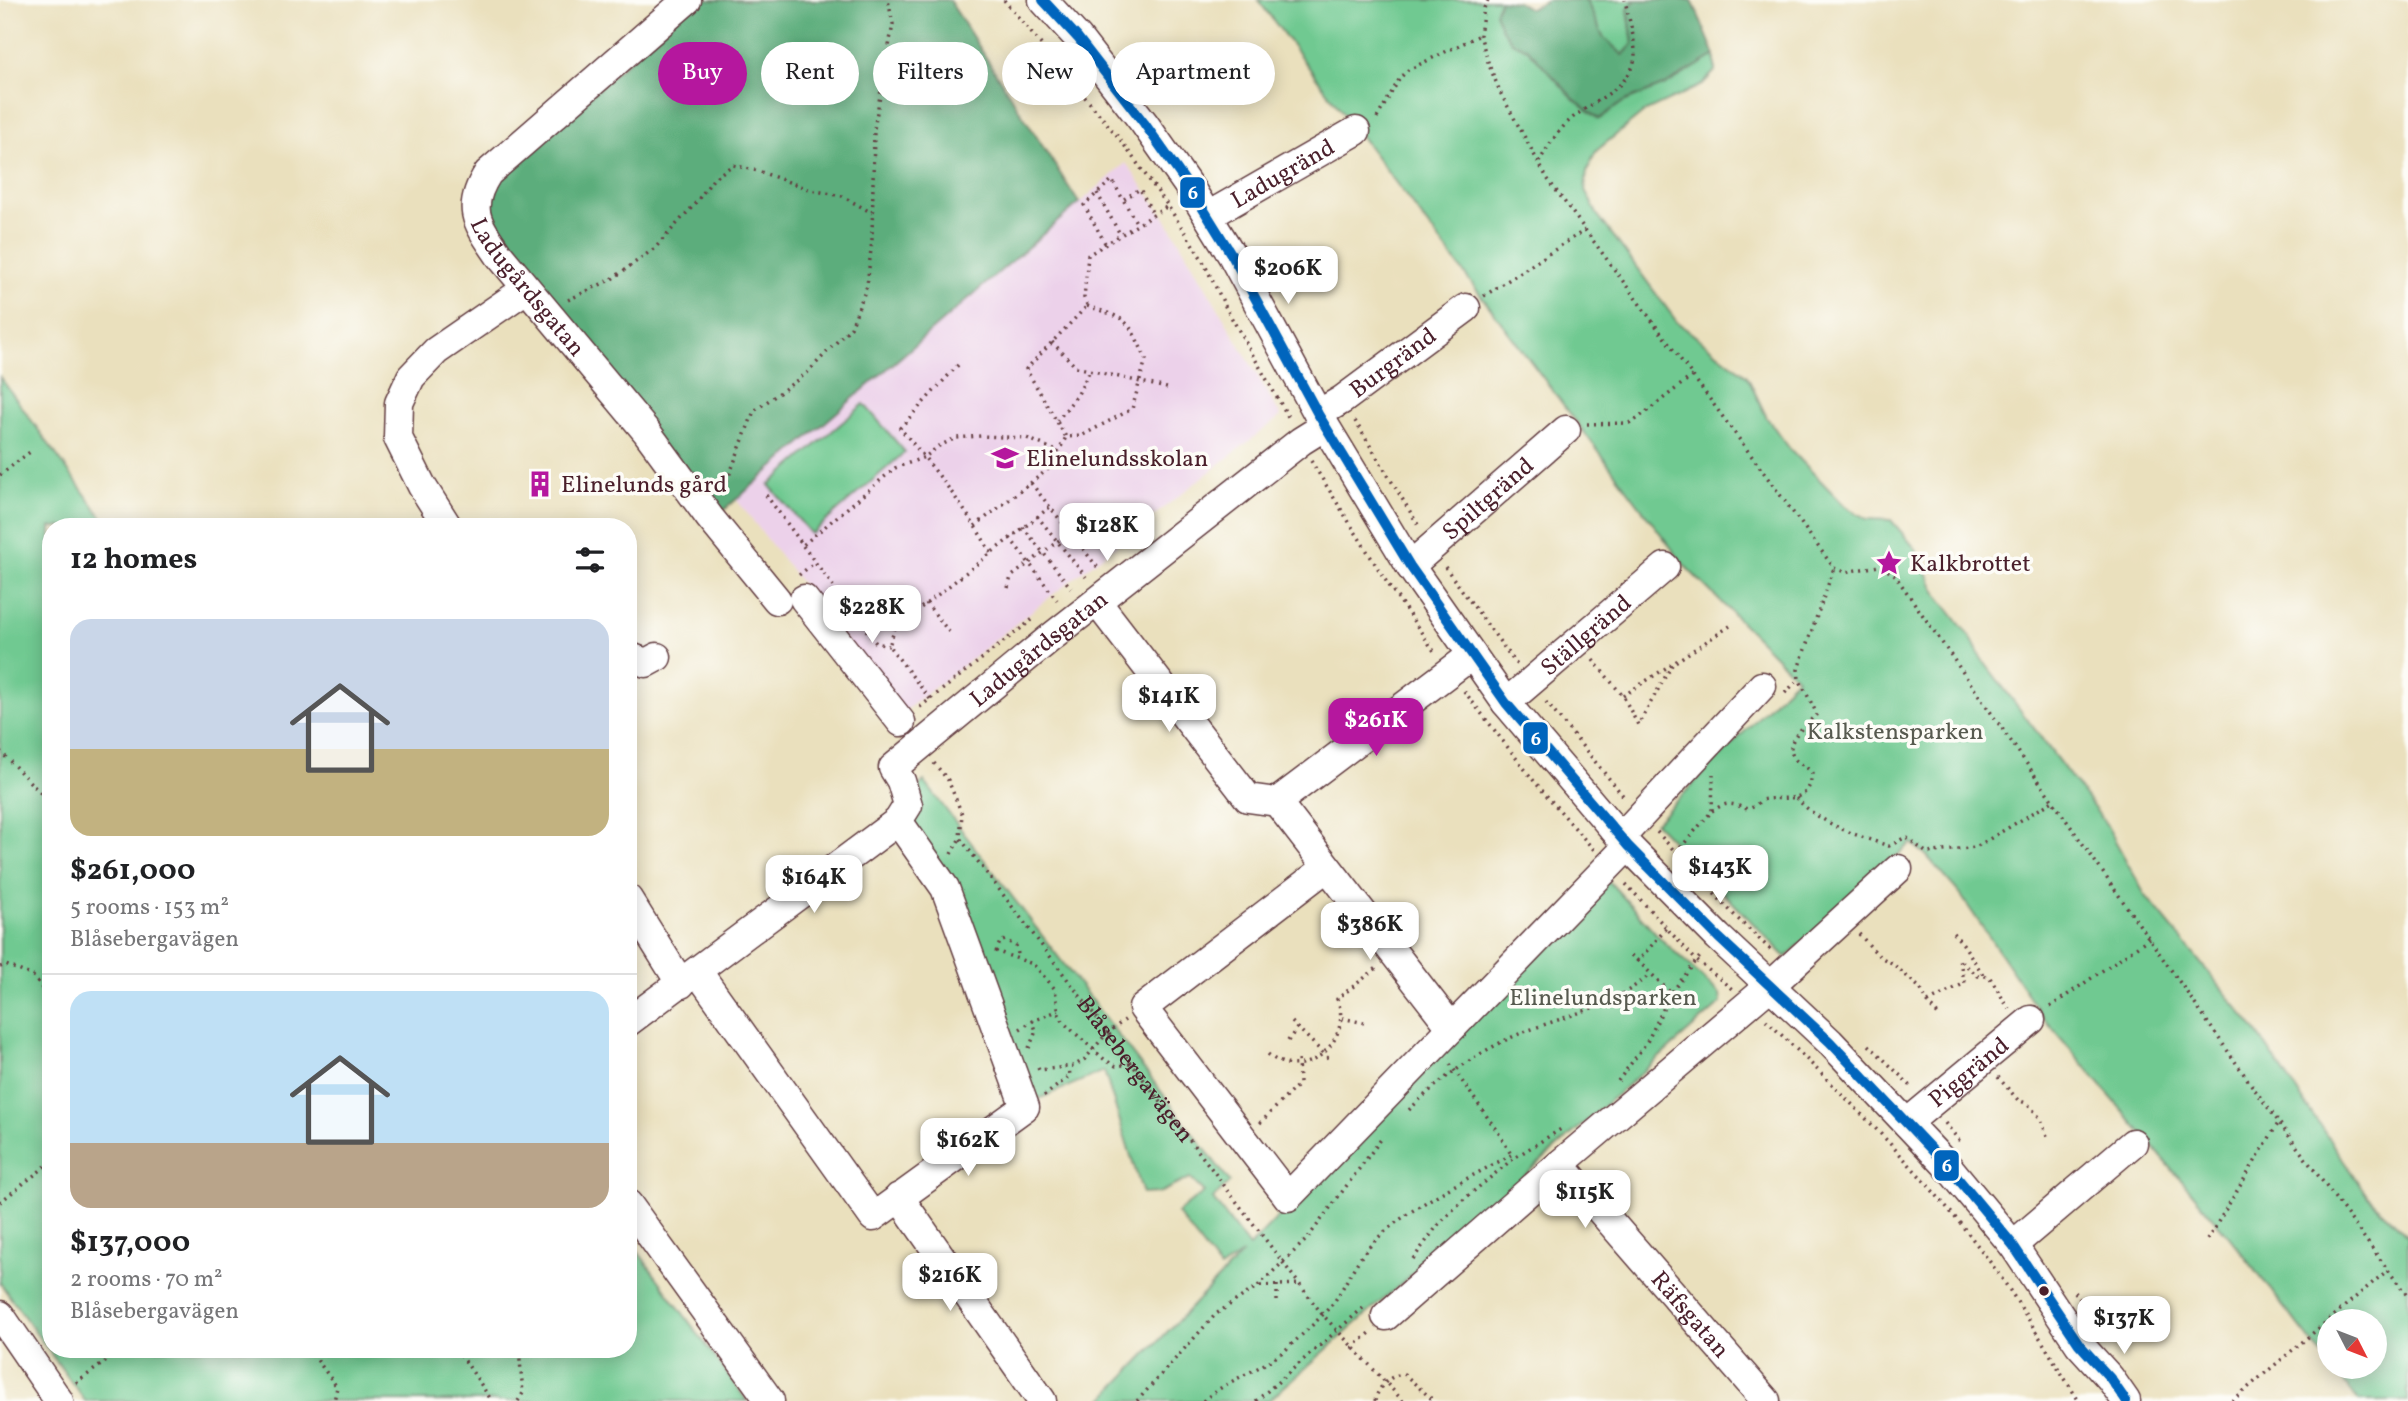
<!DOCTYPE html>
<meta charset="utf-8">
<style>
body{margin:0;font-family:Vollkorn,serif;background:#f6f6f6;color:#202124;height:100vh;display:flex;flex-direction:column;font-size:26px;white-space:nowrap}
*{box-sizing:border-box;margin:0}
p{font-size:23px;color:#757577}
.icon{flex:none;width:38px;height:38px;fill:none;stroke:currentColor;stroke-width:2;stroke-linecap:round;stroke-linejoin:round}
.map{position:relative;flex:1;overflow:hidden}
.sheet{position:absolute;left:42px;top:518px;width:595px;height:840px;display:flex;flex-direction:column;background:#fff;border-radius:28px;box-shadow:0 4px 18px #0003}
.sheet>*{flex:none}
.top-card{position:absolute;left:658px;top:42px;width:665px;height:63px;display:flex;gap:14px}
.needle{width:46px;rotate:132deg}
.controls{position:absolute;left:2317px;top:1309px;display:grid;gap:14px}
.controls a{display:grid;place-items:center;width:70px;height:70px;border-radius:50%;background:#fff;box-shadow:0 4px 18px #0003;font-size:35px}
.price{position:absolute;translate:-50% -60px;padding:0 16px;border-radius:14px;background:#fff;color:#222;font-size:23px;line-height:46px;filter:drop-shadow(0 2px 4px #0008)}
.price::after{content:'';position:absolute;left:50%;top:42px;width:21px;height:16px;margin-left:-10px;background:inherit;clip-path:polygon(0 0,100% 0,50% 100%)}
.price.current{background:#b5179e;color:#fff}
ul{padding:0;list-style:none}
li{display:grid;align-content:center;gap:14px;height:371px;padding:0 28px}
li+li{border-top:2px solid #e0e0e0}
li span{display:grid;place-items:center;height:217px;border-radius:21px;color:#555}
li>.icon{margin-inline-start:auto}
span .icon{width:126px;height:126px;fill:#fffc;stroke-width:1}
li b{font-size:30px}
h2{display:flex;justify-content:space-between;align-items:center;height:84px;padding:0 28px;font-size:30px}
.tag{padding:0 24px;border-radius:32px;background:#fff;box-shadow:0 4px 18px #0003;font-size:24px;line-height:63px}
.tag.current{background:#b5179e;color:#fff}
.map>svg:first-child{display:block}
</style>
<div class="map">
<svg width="2408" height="1401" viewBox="0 0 2408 1401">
<rect width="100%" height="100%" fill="#fdfcf7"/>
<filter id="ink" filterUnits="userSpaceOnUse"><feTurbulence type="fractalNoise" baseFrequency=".0143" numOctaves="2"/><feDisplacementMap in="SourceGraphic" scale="14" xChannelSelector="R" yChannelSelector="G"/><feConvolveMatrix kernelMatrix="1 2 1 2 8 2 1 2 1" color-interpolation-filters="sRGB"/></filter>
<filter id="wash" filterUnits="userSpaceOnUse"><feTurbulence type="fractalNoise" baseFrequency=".00686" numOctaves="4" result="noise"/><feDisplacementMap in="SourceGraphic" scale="28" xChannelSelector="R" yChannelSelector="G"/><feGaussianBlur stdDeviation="1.57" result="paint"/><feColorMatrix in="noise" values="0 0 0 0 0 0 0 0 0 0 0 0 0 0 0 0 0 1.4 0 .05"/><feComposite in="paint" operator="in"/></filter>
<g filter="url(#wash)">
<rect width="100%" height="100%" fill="#eae0bd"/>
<path fill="#ecd1ea" d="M1126,163L1168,222L1281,416L902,713L736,499Z"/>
<path fill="#6fc991" stroke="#5c745e" stroke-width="2" d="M1258,0H1500L1495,13L1512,42L1528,49L1574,99L1599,119L1623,102L1665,85L1715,55V71L1702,85L1644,112L1596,151L1587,171L1585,190L1597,214L1677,322L1747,376L1767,418L1790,449L1845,506L1867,519L1891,520L1915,548L1939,597L1972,640L1981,658L2106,824L2145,895L2254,1028L2368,1197L2408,1236V1401H2359L2331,1367H2375V1321H2329V1364L2226,1233L2043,1017L1960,894L1926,855L1911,843L1786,957L1655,823L1797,678L1685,566Z
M1586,0H1636L1628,8L1633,44L1623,55L1603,37Z
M0,377L109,527H51V1349H628V1238L747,1401H85L0,1283Z
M864,404L905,452L811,534L769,485Z
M924,781L1230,1182L1213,1199L1249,1247L1605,877L1662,940L1720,994L1721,1003L1268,1401H1101L1243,1253L1220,1269L1177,1213L1204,1192L1190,1178L1159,1193L1143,1194L1104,1071L1034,1101L976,957L896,810Z"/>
<path fill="#5bad7b" stroke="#526653" stroke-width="2" d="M695,0H949L1079,203L717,516L487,229L483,193Z
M1500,0L1517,2L1530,9L1547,0H1586L1603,37L1623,55L1633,44L1628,8L1636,0H1692L1715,55L1665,85L1623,102L1599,119L1574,99L1528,49L1512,42L1501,28L1495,12Z"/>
</g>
<g filter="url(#ink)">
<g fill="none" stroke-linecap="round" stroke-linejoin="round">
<g stroke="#623c41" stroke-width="31">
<g id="minor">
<path id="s2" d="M687,0L488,173C465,209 477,223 499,255L646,431L710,518L777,600"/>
<path d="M1043,0L1078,38L1144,123L1194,194L1233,257L1318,414L1410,566L1506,703L1628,846L1718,937L1830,1042L1950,1169L2013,1245L2079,1344L2110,1378L2126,1401"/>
<path id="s3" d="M1208,216L1356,131"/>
<path id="s4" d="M1318,414L1342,400L1466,308"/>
<path d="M448,527L422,486L398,438L399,403L411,377L436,351L526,289"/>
<path id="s5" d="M1410,566L1566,430"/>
<path d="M804,599L901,722"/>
<path d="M1097,602L1248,798L1277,802"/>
<path d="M628,656L646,663L657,657"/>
<path id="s6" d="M1506,703L1665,567"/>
<path d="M1621,837L1762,686"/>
<path d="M1326,868L1143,1008L1288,1197L1628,846"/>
<path d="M628,899L681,984"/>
<path d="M698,972L873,1217L1025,1107L945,888L898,821"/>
<path id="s7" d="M628,1022L898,821L908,805L901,781L893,768L1049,639L1301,441L1325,426"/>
<path d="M1451,1027L1277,802L1472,655"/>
<path id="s8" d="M1907,1123L2031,1020"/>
<path d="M1560,1164L1770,986L1898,869"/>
<path d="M899,1197L1042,1401"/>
<path d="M628,1204L770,1401"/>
<path d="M2013,1245L2133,1143"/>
<path d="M0,1315L59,1401"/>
<path id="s9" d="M1386,1316L1560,1164L1766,1401"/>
</g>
</g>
<g stroke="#623c41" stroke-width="3.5" stroke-dasharray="2 5" stroke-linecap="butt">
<path d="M1004,0L1119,138L1168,206L1202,259L1226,308L1290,420"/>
<path d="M1488,0L1484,8L1480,35L1489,65L1501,94L1547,178L1834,568L1845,572L1879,566L1894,574L2255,1090L2408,1297"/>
<path d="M1377,118L1400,78L1408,70L1480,35"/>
<path d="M1539,162C1547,148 1556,133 1568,122C1589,101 1634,89 1635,54C1635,37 1628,17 1625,0"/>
<path d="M1097,193L1120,234"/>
<path d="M1124,199L1140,189L1153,214"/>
<path d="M1105,243L1084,205L1112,180L1137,224"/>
<path d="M1484,296L1585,230"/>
<path d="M568,300L612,279L655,248L694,205L714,178L733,165L758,171L811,190L842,196L872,213"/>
<path d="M1087,305L1084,298L1088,255L1168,206"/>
<path d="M1087,306C1130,320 1127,318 1146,359L1132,409L1081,436L1066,437L1026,369Z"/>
<path d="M1052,342L1076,367L1171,389"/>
<path d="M958,365L900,428C933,467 966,508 991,553"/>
<path d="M1057,421L1078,394L1089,372"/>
<path d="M1355,421L1420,528"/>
<path d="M1587,424L1629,423L1637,419L1692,376"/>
<path d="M1311,461L1384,578L1436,654"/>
<path d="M0,475L30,452"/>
<path d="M1031,483L1050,507"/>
<path d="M722,494L754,411L807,373L851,327L867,286L872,240L874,129L893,24L888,0"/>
<path d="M766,495L803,545L895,468L925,457L939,446L956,438L981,436L1027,438L1059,452"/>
<path d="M1037,516L1086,577"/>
<path d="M975,526L1051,467L1066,437"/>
<path d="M1023,527L1071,588"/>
<path d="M1010,538L1057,600"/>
<path d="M803,546L876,643L889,646"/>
<path d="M1445,567L1517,665"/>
<path d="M799,575L815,562"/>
<path d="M1008,588L1011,577L1070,532"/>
<path d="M926,603L950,633"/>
<path d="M1593,660L1623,696L1638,725L1672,665"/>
<path d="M1464,691L1534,781L1594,850"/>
<path d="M1785,693L1799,679L1798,669L1834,568"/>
<path d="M1623,696L1730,626"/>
<path d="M930,699L889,646L895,628L1050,507L1098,568"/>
<path d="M1546,702L1625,798"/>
<path d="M920,707L1033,619"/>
<path d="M0,751L51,804"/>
<path id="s1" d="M934,763L948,780L962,814L960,838L1322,1314L1403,1401"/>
<path d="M51,774L41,793H51"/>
<path d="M1796,798C1822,825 1855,835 1889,846L1906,837L1927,853L1976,847L2053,801"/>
<path d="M1712,811C1717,808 1723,804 1729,804C1745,805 1746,816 1761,800C1783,795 1810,807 1812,773C1807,766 1799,765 1794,758C1783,741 1805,726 1816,715V712L1799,679"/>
<path d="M1657,832L1736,917L1773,952"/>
<path d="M1676,853L1712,811L1713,774"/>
<path d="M951,854L960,838"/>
<path d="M1626,884L1696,960L1732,989"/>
<path d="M1666,929L1638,961L1671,993"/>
<path d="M1953,933L1963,944L1984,976"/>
<path d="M1859,934L1880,957L1892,963L1920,988L1930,1006L1938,1015"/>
<path d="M995,951L1033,964L1055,989L1059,1014L1064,1023L1105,1060L1116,1066L1130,1064"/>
<path d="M996,952L1000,942L1005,940L1016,946L1019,958"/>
<path d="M1631,955L1638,961"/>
<path d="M0,967L6,965L33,976L51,1001"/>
<path d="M1928,1002L1965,983L1959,959L1978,976H1989L2009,1009"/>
<path d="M2050,1007L2149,938"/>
<path d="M1342,1018L1364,1023"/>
<path d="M1766,1020C1846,1097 1927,1176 1993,1266C2024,1309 2050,1356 2079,1401"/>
<path d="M1292,1022L1329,1059"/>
<path d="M1020,1029L1033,1021L1059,1010"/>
<path d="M1288,1041L1297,1028"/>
<path d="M1869,1045L1914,1089"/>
<path d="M1029,1048L1036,1031L1033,1021"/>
<path d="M1268,1054C1303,1086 1355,1040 1337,999L1377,968"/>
<path d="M1450,1064L1500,1135L1512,1156"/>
<path d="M1038,1068L1039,1070L1074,1066L1085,1059L1107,1033L1125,1020"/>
<path d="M1998,1077L2018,1100L2028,1104L2041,1119L2047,1136"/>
<path d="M1618,1081L1647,1042L1671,993L1702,954"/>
<path d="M1044,1096L1070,1076L1069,1067"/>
<path d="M1409,1110C1440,1079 1479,1051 1519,1034C1563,1016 1614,1007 1650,974"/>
<path d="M1260,1123L1299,1084L1298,1057"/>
<path d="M1945,1123L1962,1144"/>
<path d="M0,1202L51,1162"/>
<path d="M2207,1240L2279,1122"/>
<path d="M1413,1259L1438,1225L1463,1200L1514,1158L1561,1129"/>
<path d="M1260,1286L1300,1284"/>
<path d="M2075,1292L2103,1331"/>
<path d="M1277,1301V1285"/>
<path d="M1352,1348L1370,1333"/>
<path d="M309,1349L337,1387L334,1401"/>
<path d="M457,1349L492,1401"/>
<path d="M76,1383L123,1349"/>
<path d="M518,1401L523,1393L519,1349"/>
<path d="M1137,1401L1216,1314L1258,1286L1307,1239L1382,1138"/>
<path d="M1203,1401C1230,1377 1265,1370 1292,1344C1306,1331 1322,1317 1334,1302C1347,1283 1355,1261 1372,1244C1404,1209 1469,1178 1511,1155"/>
<path d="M1256,1401L1363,1308"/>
<path d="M1375,1401C1378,1387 1389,1375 1404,1374L1434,1401"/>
<path d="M2232,1401L2388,1270"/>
</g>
<use href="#minor" stroke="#fff" stroke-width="28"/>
<g stroke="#fdfcf7" stroke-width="16">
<path id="bus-1" d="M1043,0L1078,38L1144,123L1194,194L1233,257L1318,414L1410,566L1506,703L1628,846L1718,937L1830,1042L1950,1169L2013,1245L2079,1344L2110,1378L2126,1401"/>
</g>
<use href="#bus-1" stroke="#0065bd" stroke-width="10"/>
</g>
</g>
<defs>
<g id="school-bare" transform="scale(2.1)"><path d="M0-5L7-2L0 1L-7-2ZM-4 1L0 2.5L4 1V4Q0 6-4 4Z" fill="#b5179e" stroke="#fdfcf7" stroke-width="2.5" paint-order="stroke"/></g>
<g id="building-bare" transform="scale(2.1)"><path d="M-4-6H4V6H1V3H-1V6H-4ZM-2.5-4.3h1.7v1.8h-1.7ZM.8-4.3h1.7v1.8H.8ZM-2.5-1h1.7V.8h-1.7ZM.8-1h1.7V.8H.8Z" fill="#b5179e" stroke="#fdfcf7" stroke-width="2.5" paint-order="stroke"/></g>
<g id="sight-bare" transform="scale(2.1)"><path d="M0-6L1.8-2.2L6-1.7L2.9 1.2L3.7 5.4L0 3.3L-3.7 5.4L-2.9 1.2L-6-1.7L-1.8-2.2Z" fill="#b5179e" stroke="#fdfcf7" stroke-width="2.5" paint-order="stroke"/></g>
</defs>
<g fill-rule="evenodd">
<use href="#school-bare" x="1005" y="458"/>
<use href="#building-bare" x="540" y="484"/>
<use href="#sight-bare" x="1889" y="563"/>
</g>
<circle fill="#4a1f2b" stroke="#fdfcf7" stroke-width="2.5" cx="2044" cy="1291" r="6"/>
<g text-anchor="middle" stroke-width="7" stroke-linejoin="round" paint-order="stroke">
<g font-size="24" fill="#4a1f2b" stroke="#fdfcf7">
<text dy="8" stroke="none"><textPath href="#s3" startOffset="86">Ladugränd</textPath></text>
<text dy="8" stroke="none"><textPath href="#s2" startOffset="397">Ladugårdsgatan</textPath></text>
<text dy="8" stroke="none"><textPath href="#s4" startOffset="91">Burgränd</textPath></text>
<text dy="8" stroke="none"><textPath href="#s5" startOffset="103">Spiltgränd</textPath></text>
<text dy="8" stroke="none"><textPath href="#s6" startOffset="105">Ställgränd</textPath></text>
<text dy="8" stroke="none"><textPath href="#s7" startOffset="584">Ladugårdsgatan</textPath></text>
<text dy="8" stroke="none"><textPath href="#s1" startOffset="373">Blåsebergavägen</textPath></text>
<text dy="8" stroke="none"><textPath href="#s8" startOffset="80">Piggränd</textPath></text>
<text dy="8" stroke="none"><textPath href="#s9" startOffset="430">Räfsgatan</textPath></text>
</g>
<g font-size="24" fill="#4a1f2b" stroke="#fdfcf7" text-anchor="start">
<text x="1026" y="466">Elinelundsskolan</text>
<text x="561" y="492">Elinelunds gård</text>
<text x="1910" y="571">Kalkbrottet</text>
</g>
<g font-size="24" fill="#575a4f" stroke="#fdfcf7">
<text x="1895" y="739">Kalkstensparken</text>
<text x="1603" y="1005">Elinelundsparken</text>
</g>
</g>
<g stroke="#fdfcf7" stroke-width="2.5">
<rect x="1179" y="176" width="27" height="33" rx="7" fill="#0065bd"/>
<rect x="1522" y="721" width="27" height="34" rx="7" fill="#0065bd"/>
<rect x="1933" y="1149" width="27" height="33" rx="7" fill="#0065bd"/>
</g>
<g font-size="19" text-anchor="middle" font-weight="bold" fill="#fff">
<text x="1193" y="199">6</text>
<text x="1536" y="745">6</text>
<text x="1947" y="1172">6</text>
</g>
</svg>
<div class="controls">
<a><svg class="needle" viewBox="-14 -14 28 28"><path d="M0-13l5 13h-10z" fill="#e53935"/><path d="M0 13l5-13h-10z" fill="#757577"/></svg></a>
</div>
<b class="price" style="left:1288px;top:306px">$206K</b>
<b class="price" style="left:1107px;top:563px">$128K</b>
<b class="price" style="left:872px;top:645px">$228K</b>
<b class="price" style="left:1169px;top:734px">$141K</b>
<b class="price current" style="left:1376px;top:758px">$261K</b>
<b class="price" style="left:1720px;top:905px">$143K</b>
<b class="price" style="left:814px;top:915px">$164K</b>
<b class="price" style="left:1370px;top:962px">$386K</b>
<b class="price" style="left:968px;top:1178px">$162K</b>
<b class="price" style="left:1585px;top:1230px">$115K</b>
<b class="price" style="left:950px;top:1313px">$216K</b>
<b class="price" style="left:2124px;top:1356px">$137K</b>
<div class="top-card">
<a class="tag current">Buy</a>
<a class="tag">Rent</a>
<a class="tag">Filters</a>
<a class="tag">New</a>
<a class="tag">Apartment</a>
</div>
<section class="sheet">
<h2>12 homes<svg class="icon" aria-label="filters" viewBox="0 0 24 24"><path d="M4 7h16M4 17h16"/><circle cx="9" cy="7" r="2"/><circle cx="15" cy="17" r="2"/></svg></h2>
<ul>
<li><span style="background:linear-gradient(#c9d6e8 60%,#c2b280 0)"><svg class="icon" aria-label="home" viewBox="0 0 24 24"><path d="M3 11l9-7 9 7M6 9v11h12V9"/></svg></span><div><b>$261,000</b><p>5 rooms · 153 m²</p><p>Blåsebergavägen</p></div></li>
<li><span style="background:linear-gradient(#bfe0f5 70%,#b9a48a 0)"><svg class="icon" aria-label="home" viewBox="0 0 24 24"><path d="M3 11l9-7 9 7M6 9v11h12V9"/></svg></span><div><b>$137,000</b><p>2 rooms · 70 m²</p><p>Blåsebergavägen</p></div></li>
</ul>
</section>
</div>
